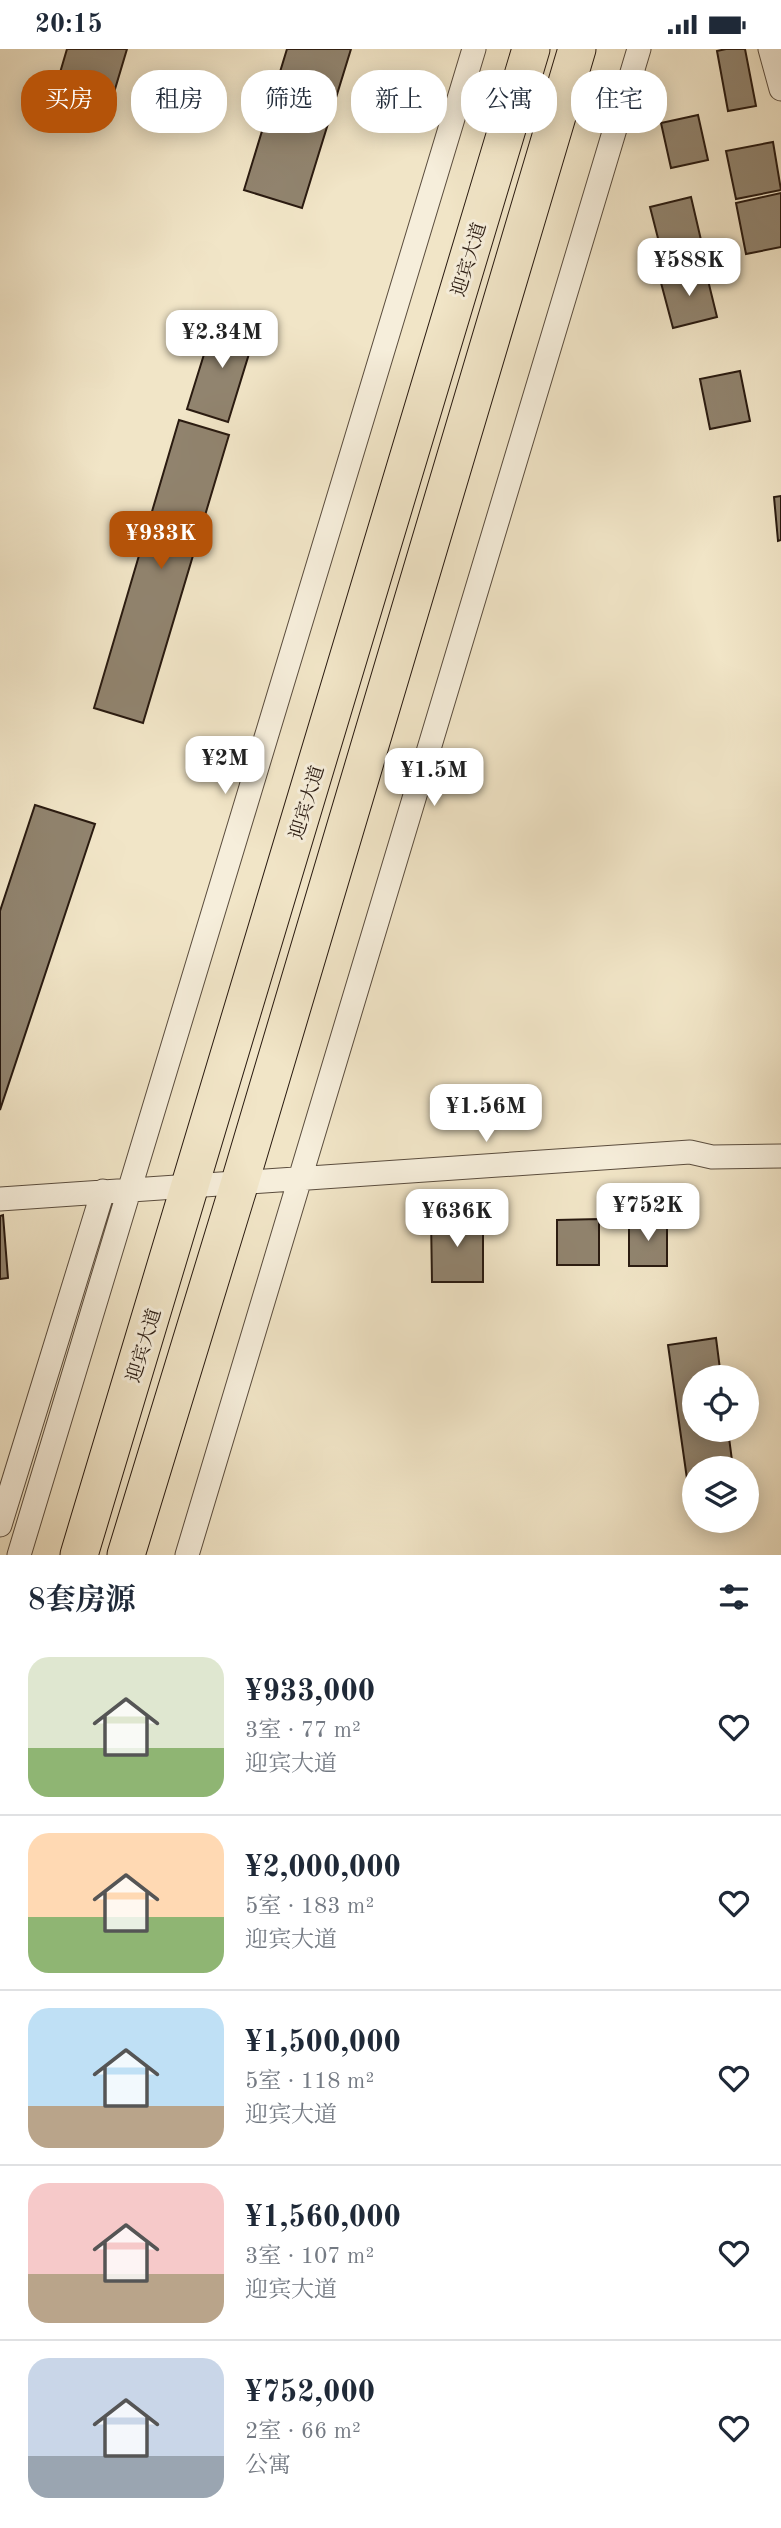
<!DOCTYPE html>
<html lang="zh">
<meta charset="utf-8">
<style>
body{margin:0;font-family:"Old Standard TT","Noto Serif SC",serif;background:#f6f6f7;color:#1f2937;height:100vh;display:flex;flex-direction:column;font-size:26px;white-space:nowrap}
*{box-sizing:border-box;margin:0}
p{font-size:23px;color:#747a83}
.icon{flex:none;width:38px;height:38px;fill:none;stroke:currentColor;stroke-width:2;stroke-linecap:round;stroke-linejoin:round}
.map{position:relative;height:1506px;overflow:hidden}
.details{display:flex;flex-direction:column;background:#fff;flex:1}
.details>*{flex:none}
.top-card{position:absolute;left:21px;top:21px;width:740px;height:63px;display:flex;gap:14px}
.fabs{position:absolute;left:682px;top:1316px;display:grid;gap:14px}
.fabs a{display:grid;place-items:center;width:77px;height:77px;border-radius:50%;background:#fff;box-shadow:0 4px 18px #0003;font-size:35px}
.price{position:absolute;translate:-50% -60px;padding:0 16px;border-radius:14px;background:#fff;color:#222;font-size:23px;line-height:46px;filter:drop-shadow(0 2px 4px #0008)}
.price::after{content:'';position:absolute;left:50%;top:42px;width:21px;height:16px;margin-left:-10px;background:inherit;clip-path:polygon(0 0,100% 0,50% 100%)}
.price.selected{background:#b45309;color:#fff}
ul{padding:0;list-style:none}
li{display:flex;align-items:center;gap:21px;height:175px;padding:0 28px}
li+li{border-top:2px solid #e0e1e3}
li span{display:grid;place-items:center;flex:none;width:196px;height:140px;border-radius:21px;color:#555}
li>.icon{margin-inline-start:auto}
span .icon{width:84px;height:84px;fill:#fffc;stroke-width:1}
li b{font-size:30px}
h2{display:flex;justify-content:space-between;align-items:center;height:84px;padding:0 28px;font-size:30px}
.pill{padding:0 24px;border-radius:28px;background:#fff;box-shadow:0 4px 18px #0003;font-size:24px;line-height:63px}
.pill.selected{background:#b45309;color:#fff}
.status{display:flex;justify-content:space-between;align-items:center;height:49px;padding:0 35px;background:#fff;direction:ltr}
.status svg{height:19px;fill:currentColor}
.map>svg:first-child{display:block}
</style>
<div class="status"><b>20:15</b><svg viewBox="0 0 49 12"><path d="M0 12V9h3v3zM5 12V6h3v6zM10 12V3h3v9zM15 12V0h3v12zM26 1h20v11H26zM47 4h2v5h-2z"/></svg></div>
<div class="map">
<svg width="781" height="1506" viewBox="0 0 781 1506">
<rect width="100%" height="100%" fill="#f1e5c7"/>
<filter id="stains"><feTurbulence type="fractalNoise" baseFrequency=".00286" numOctaves="4"/><feColorMatrix values="0 0 0 0 .2 0 0 0 0 .09 0 0 0 0 .02 0 0 0 .5 -.17"/></filter>
<radialGradient id="worn" r=".72"><stop offset=".6" stop-color="#630" stop-opacity="0"/><stop offset="1" stop-color="#630" stop-opacity=".3"/></radialGradient>
<path fill="#91846f" stroke="#291a10" stroke-width="2" d="M67,0H127L104,77L49,61Z
M287,0H351L302,159L244,141Z
M726,0H745L756,57L728,62L717,2Z
M698,66L708,111L671,119L661,74Z
M773,93L781,141L736,150L726,102Z
M781,144V198L746,205L736,154Z
M691,148L701,191L661,201L650,158Z
M705,219L717,268L673,279L660,230Z
M215,270L256,282L228,373L187,360Z
M740,322L750,372L710,380L700,330Z
M179,371L229,386L143,674L94,659Z
M781,447V491L778,492L774,448Z
M35,756L95,775L0,1061V862Z
M3,1166L8,1229L0,1230V1167Z
M483,1167V1233H432L431,1168Z
M599,1170V1216H557V1171Z
M629,1170H667V1217H629Z
M716,1289L721,1328H695V1381H728L733,1419H695V1450L690,1451L668,1296Z"/>
<g fill="none" stroke-linecap="round" stroke-linejoin="round">
<g stroke="#5b4d3e" stroke-width="25">
<path id="minor" d="M770,0L781,40
M0,1150L690,1103L712,1108L781,1107
M0,1476L103,1142
M19,1506L474,0
M187,1506L639,0"/>
</g>
<g stroke="#291a10" stroke-width="39">
<path id="primary" d="M79,1506L531,0
M126,1506L240,1133L577,0"/>
</g>
<use href="#minor" stroke="#f6eedb" stroke-width="23"/>
<use href="#primary" stroke="#f1e5c7" stroke-width="37"/>
</g>
<g text-anchor="middle" stroke-width="6" stroke-linejoin="round" paint-order="stroke">
<g font-size="19" fill="#291a10" stroke="#f6eedb">
<text transform="translate(468 210) rotate(-73)" y="7">迎宾大道</text>
<text transform="translate(306 753) rotate(-73)" y="7">迎宾大道</text>
<text transform="translate(143 1296) rotate(-73)" y="7">迎宾大道</text>
</g>
</g>
<rect width="100%" height="100%" filter="url(#stains)"/>
<rect width="100%" height="100%" fill="url(#worn)"/>
</svg>
<div class="fabs">
<a><svg class="icon" aria-label="locate" viewBox="0 0 24 24"><circle cx="12" cy="12" r="6"/><path d="M12 2v4M12 18v4M2 12h4M18 12h4"/></svg></a>
<a><svg class="icon" aria-label="layers" viewBox="0 0 24 24"><path d="M12 4l9 5-9 5-9-5zM3 14l9 5 9-5"/></svg></a>
</div>
<b class="price" style="left:689px;top:249px">¥588K</b>
<b class="price" style="left:222px;top:321px">¥2.34M</b>
<b class="price selected" style="left:161px;top:522px">¥933K</b>
<b class="price" style="left:225px;top:747px">¥2M</b>
<b class="price" style="left:434px;top:759px">¥1.5M</b>
<b class="price" style="left:486px;top:1095px">¥1.56M</b>
<b class="price" style="left:648px;top:1194px">¥752K</b>
<b class="price" style="left:457px;top:1200px">¥636K</b>
<div class="top-card">
<a class="pill selected">买房</a>
<a class="pill">租房</a>
<a class="pill">筛选</a>
<a class="pill">新上</a>
<a class="pill">公寓</a>
<a class="pill">住宅</a>
</div>
</div>
<section class="details">
<h2>8套房源<svg class="icon" aria-label="filters" viewBox="0 0 24 24"><path d="M4 7h16M4 17h16"/><circle cx="9" cy="7" r="2"/><circle cx="15" cy="17" r="2"/></svg></h2>
<ul>
<li><span style="background:linear-gradient(#dfe7d0 65%,#8fb573 0)"><svg class="icon" aria-label="home" viewBox="0 0 24 24"><path d="M3 11l9-7 9 7M6 9v11h12V9"/></svg></span><div><b>¥933,000</b><p>3室 · 77 m²</p><p>迎宾大道</p></div><svg class="icon" aria-label="heart" viewBox="0 0 24 24"><path d="M12 20l-8-8c-3-5 5-10 8-4 3-6 11-1 8 4z"/></svg></li>
<li><span style="background:linear-gradient(#ffd9b3 60%,#8fb573 0)"><svg class="icon" aria-label="home" viewBox="0 0 24 24"><path d="M3 11l9-7 9 7M6 9v11h12V9"/></svg></span><div><b>¥2,000,000</b><p>5室 · 183 m²</p><p>迎宾大道</p></div><svg class="icon" aria-label="heart" viewBox="0 0 24 24"><path d="M12 20l-8-8c-3-5 5-10 8-4 3-6 11-1 8 4z"/></svg></li>
<li><span style="background:linear-gradient(#bfe0f5 70%,#b9a48a 0)"><svg class="icon" aria-label="home" viewBox="0 0 24 24"><path d="M3 11l9-7 9 7M6 9v11h12V9"/></svg></span><div><b>¥1,500,000</b><p>5室 · 118 m²</p><p>迎宾大道</p></div><svg class="icon" aria-label="heart" viewBox="0 0 24 24"><path d="M12 20l-8-8c-3-5 5-10 8-4 3-6 11-1 8 4z"/></svg></li>
<li><span style="background:linear-gradient(#f6c9c9 65%,#b9a48a 0)"><svg class="icon" aria-label="home" viewBox="0 0 24 24"><path d="M3 11l9-7 9 7M6 9v11h12V9"/></svg></span><div><b>¥1,560,000</b><p>3室 · 107 m²</p><p>迎宾大道</p></div><svg class="icon" aria-label="heart" viewBox="0 0 24 24"><path d="M12 20l-8-8c-3-5 5-10 8-4 3-6 11-1 8 4z"/></svg></li>
<li><span style="background:linear-gradient(#c9d6e8 70%,#9aa5b1 0)"><svg class="icon" aria-label="home" viewBox="0 0 24 24"><path d="M3 11l9-7 9 7M6 9v11h12V9"/></svg></span><div><b>¥752,000</b><p>2室 · 66 m²</p><p>公寓</p></div><svg class="icon" aria-label="heart" viewBox="0 0 24 24"><path d="M12 20l-8-8c-3-5 5-10 8-4 3-6 11-1 8 4z"/></svg></li>
</ul>
</section>
